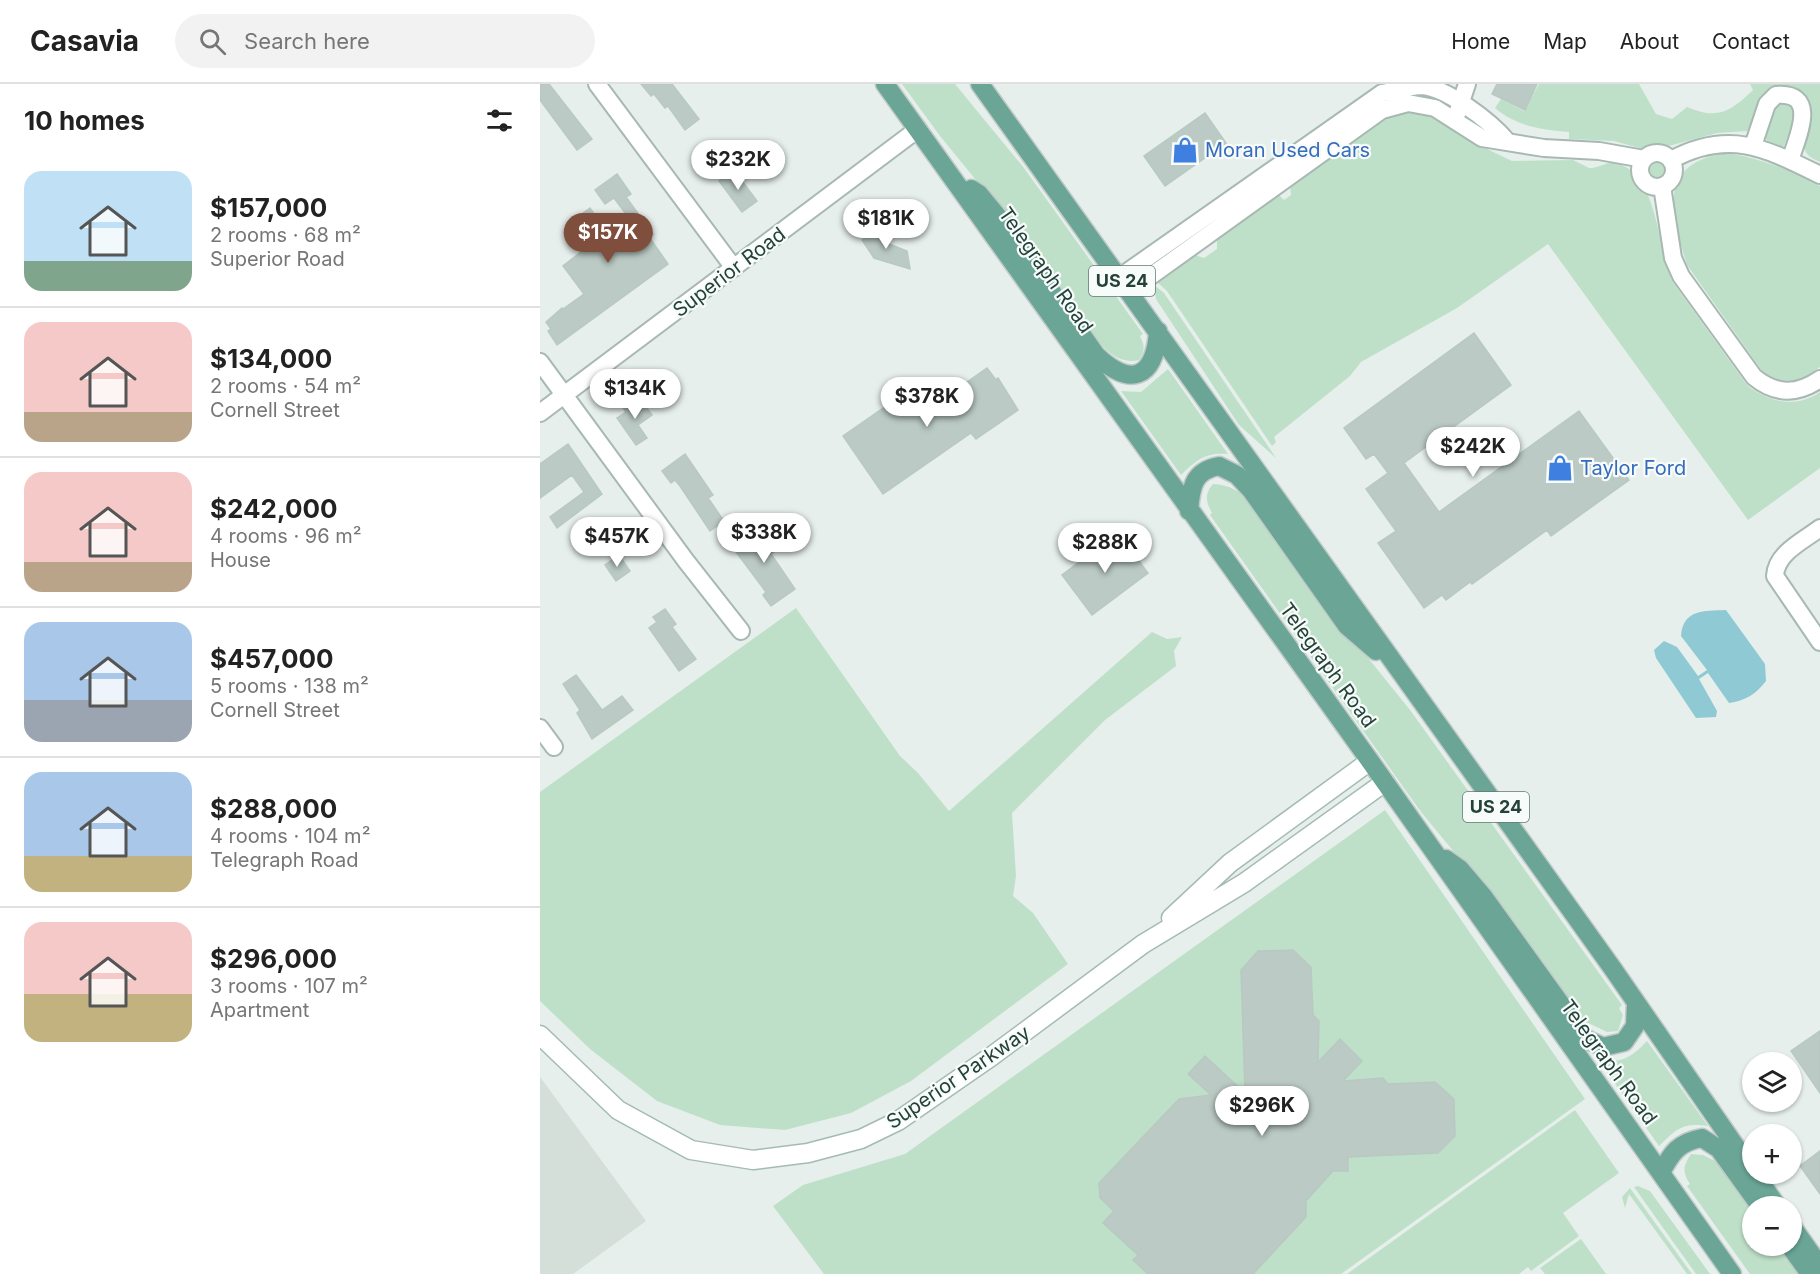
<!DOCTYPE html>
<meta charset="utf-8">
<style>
body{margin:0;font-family:Inter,sans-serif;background:#f2f2f2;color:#222;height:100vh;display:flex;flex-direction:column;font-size:22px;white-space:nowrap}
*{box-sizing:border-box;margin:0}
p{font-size:20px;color:#767676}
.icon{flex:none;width:33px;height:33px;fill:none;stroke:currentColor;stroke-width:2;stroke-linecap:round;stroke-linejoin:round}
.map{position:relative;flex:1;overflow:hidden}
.panel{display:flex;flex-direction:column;background:#fff;width:540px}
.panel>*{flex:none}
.buttons{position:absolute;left:1202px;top:968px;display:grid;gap:12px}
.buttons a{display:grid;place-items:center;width:60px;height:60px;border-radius:50%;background:#fff;box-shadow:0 2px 4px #0004;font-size:30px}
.price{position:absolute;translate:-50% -51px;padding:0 14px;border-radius:21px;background:#fff;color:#222;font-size:20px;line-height:39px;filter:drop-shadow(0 2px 3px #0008)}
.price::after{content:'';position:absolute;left:50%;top:36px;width:18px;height:14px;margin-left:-9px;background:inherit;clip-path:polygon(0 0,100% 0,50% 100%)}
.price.on{background:#804e3d;color:#fff}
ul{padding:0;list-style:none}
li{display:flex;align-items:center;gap:18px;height:150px;padding:0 24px}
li+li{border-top:2px solid #e0e0e0}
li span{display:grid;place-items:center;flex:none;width:168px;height:120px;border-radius:18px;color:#555}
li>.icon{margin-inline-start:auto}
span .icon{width:72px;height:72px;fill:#fffc;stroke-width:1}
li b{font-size:26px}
h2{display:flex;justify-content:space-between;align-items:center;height:72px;padding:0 24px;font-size:26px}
header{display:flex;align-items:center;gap:36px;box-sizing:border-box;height:84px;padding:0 30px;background:#fff;border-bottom:2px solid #e0e0e0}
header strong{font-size:28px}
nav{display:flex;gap:33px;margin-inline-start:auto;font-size:21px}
.search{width:420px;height:54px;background:#f2f2f2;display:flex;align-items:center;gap:15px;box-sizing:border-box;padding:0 21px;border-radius:33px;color:#767676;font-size:22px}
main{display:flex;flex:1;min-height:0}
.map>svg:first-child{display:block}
</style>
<header>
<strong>Casavia</strong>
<div class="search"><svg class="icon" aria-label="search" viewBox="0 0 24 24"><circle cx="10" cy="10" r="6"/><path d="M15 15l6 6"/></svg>Search here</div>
<nav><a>Home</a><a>Map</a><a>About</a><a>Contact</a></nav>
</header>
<main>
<section class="panel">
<h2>10 homes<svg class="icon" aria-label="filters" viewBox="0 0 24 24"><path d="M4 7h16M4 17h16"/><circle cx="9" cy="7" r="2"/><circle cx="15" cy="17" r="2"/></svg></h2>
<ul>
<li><span style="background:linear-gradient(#bfe0f5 75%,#7fa58c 0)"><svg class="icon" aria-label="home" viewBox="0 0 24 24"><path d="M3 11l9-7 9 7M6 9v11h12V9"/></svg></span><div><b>$157,000</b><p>2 rooms · 68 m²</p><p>Superior Road</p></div></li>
<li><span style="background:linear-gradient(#f6c9c9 75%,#b9a48a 0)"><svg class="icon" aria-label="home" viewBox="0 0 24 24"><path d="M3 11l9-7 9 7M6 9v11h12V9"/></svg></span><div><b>$134,000</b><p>2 rooms · 54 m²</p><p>Cornell Street</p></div></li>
<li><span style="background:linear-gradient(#f6c9c9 75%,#b9a48a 0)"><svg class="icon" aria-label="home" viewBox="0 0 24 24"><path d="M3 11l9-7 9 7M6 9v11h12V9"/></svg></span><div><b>$242,000</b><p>4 rooms · 96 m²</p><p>House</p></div></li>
<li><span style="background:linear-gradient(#a9c7e8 65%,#9aa5b1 0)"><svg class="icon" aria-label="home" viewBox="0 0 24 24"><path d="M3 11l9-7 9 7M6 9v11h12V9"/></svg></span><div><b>$457,000</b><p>5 rooms · 138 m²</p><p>Cornell Street</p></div></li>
<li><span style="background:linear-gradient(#a9c7e8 70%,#c2b280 0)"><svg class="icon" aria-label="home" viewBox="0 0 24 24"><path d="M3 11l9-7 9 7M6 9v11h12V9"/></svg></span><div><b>$288,000</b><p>4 rooms · 104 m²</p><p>Telegraph Road</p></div></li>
<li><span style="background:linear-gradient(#f6c9c9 60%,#c2b280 0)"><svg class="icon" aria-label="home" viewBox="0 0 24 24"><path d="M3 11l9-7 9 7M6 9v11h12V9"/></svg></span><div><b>$296,000</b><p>3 rooms · 107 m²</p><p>Apartment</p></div></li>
</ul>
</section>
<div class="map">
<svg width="1280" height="1190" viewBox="0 0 1280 1190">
<rect width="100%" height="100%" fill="#e6efeb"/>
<path fill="#d4dfda" d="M0,993L106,1137L33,1190H0Z"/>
<path fill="#bfe0c8" d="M362,0H415L484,84L603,250L600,252C605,262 605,267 599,276C583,280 570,271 560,259L557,261L472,140L400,52Z
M999,0H1099L1116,30L1132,35L1147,23C1178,36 1190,28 1213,6L1210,0H1280V78C1273,75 1265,71 1264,63C1262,52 1272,43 1272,32C1272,8 1243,0 1225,10C1215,20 1216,36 1207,47L1177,49L1110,67L1074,57L1029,55V48C1002,46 976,42 955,24L961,15L984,27Z
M1242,18L1254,23L1256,32L1243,64L1227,58L1225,53L1233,24Z
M862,26L895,29L949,66L972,77L1033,76L1049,84C1059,84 1067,77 1076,79C1118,89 1117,163 1132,197L1207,301C1228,318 1256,325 1280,308V384L1208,436L1008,160L917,224L821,278L810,292L734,353L736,358L732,362L627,207L616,197L652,170L664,174L677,165V154L738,110L744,116L751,111L750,101L826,42Z
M1187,69C1220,74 1251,86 1280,102V283C1260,298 1242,303 1222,287L1147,181C1130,127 1117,79 1187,69Z
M1110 87a9 9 0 1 1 18 0a9 9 0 1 1-18 0Z
M614,201L624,209L736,374L699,341L616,215Z
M628,285L688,370C666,368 656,376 641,391L581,307L601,308Z
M673,400C690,401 700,407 711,419L816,559L870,626L1082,921L1079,924L1083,931L1078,947L1067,948L1042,936L948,809L881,728L670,431L672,429C666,418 664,410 673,400Z
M256,524L360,672L378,689L409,727L612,548L627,555L642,553L634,567L636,582L565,636L472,729L476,792L473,812L493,829L528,880L371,997L311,1029L245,1046L180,1041L117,1017L50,965L0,917V708Z
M845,726L1045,1015L801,1190H284L233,1122L263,1101L365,1070Z
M1107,957L1168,1042C1143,1038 1136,1045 1119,1062L1057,974C1079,982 1092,973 1107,957Z
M1035,1026L1079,1089L1023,1129L1039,1152L991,1187L988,1183L979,1190H807Z
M1151,1070L1163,1071L1179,1079L1212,1122V1161H1244L1264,1190H1210L1147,1102L1150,1100C1142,1088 1143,1082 1151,1070Z
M1098,1102L1110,1107L1170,1190H1156L1094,1103Z
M1090,1104L1152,1190H1147L1089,1110L1085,1124L1082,1113Z
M1041,1155L1066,1190H1005L1000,1184Z"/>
<path fill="#8ec9d4" d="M1186,526L1225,580L1226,597C1216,610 1205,617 1189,619L1168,589L1159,595L1177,627L1176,633L1156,634L1116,574L1114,566L1124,557L1137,563L1158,592L1167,586L1141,552C1143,525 1164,527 1186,526Z"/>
<path fill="#bbcac4" stroke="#b8c9c2" stroke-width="1.5" d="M0,0H9L52,55L37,66L0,16Z
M101,0H132L159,35L145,46L128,22L125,24L114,10L111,12Z
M957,0H997L985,26L952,10Z
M665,29L686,59L625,102L604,72Z
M194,86L217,117L202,128L179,97Z
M77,90L91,110L86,113L113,150L109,153L128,180L17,261L8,247L11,245L6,238L22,224L23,225L44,210L23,182L55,157L38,133L50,124L67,149L89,134L74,114L65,120L55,106Z
M338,144L349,160L367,167L370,185L334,174L322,156Z
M934,249L971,301L864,379L899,428L1039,327L1089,396L1011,452L1007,446L932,500L930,498L906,516L902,511L884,524L838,459L856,447L826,405L848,389L834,370L826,375L804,344Z
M447,284L456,296L458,294L478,326L436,355L431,349L343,410L303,352L378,300L393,322Z
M99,313L112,331L98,341L107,354L96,361L77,334L86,328L83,324Z
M28,360L62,410L17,444L10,433L44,408L32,391L0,414V380Z
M145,370L173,411L168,414L184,437L170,447L140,402L135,396L131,399L122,387Z
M237,445L247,458L231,470L255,505L231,522L223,511L226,508L187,456L201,446L213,462Z
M578,449L608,489L552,531L522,491Z
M79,471L90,487L76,497L65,481Z
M125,525L136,540L132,543L156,575L139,587L109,544L117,538L113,533Z
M36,591L62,626L82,612L93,626L52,655L37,629L40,626L23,600Z
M753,866L771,883L773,931L779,937L778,978L800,955L822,977L803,997L843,994L848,1000L895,998L914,1015L915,1052L898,1069L808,1073V1087H793L766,1117V1133L713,1190H608L593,1176L598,1171L563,1139L574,1127L560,1114L559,1099L639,1015L671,1011L648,990L665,972L705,1009L701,886L718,867Z
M1280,947V1009L1251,967Z
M1280,1067V1110L1260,1082Z"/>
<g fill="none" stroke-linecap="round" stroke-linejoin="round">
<g stroke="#a8b8b2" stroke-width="20">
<path id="minor" d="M57,0L194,184
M917,30L927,0
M1213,62L1227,20L1236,11C1280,7 1257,55 1250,76
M1100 86a17 17 0 1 1 34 0a17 17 0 1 1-34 0Z
M1131,76C1189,45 1225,64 1280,91
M1122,102L1133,174L1141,192L1214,293C1236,311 1257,311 1280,295
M580,193L842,9C854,7 867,3 880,2C905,2 951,38 967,57
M590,207L842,26L868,19L895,24L942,54L1004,64L1059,67L1104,75
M0,278L146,477L201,547
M0,329L378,45
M1280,444C1263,457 1236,469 1235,492L1280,558
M0,644L14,663"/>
</g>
<g stroke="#a4bbb3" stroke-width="21">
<path id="secondary" d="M631,834L690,779L830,677
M0,951L78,1026L151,1066L213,1076L268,1069L321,1055L358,1037L452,972L603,860L704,799L845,698"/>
</g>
<g stroke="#c2cac8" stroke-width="21">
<path id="primary" d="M345,0L830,677L1192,1190
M440,0L1073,885L1212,1086
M431,105L439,110L463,139L556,271C590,304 615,295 618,247
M649,427C651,403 653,387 679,382L697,391L711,406L807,542L836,567
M906,775L920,785L943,812L1046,955L1063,963L1084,958L1095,942L1096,918
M1121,1089C1131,1069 1139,1058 1162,1054L1179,1065L1220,1122
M1214,1089L1237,1122
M1251,1141L1280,1182
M1249,1161L1270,1190"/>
</g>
<use href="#minor" stroke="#fff" stroke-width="16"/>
<use href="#secondary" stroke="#fff" stroke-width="18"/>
<use href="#primary" stroke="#6aa596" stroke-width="18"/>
</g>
<defs>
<g id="shop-bare" transform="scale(2.07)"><path d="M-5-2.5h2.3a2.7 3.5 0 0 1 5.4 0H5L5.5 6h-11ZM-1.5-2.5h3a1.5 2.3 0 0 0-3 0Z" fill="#3f7fe0" stroke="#f7fbf9" stroke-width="2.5" paint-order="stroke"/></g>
</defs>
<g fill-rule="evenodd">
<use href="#shop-bare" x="645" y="66"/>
<use href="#shop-bare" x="1020" y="384"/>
</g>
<g text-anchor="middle" stroke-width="4.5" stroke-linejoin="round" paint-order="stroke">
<g fill="#f7fbf9" stroke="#637a73" stroke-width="1.5">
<rect x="549" y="182" width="66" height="30" rx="4.5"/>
<rect x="923" y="708" width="66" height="30" rx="4.5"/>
</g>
<g font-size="18" font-weight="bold" fill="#24423a">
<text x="582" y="203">US 24</text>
<text x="956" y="729">US 24</text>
</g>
<g font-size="20" fill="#366cbe" stroke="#f7fbf9" text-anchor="start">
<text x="665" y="73">Moran Used Cars</text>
<text x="1040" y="391">Taylor Ford</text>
</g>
<g font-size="20" fill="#24423a" stroke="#f7fbf9">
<text transform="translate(506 186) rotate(55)" y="7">Telegraph Road</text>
<text transform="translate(189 188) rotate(-37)" y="7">Superior Road</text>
<text transform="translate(788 581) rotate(54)" y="7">Telegraph Road</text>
<text transform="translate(1069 978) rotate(54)" y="7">Telegraph Road</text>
<text transform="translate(418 993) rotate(-34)" y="7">Superior Parkway</text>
</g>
</g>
</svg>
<div class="buttons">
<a><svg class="icon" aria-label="layers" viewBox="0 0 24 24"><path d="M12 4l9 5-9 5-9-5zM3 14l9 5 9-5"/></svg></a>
<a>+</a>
<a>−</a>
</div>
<b class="price" style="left:198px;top:107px">$232K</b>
<b class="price" style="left:346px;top:166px">$181K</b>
<b class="price on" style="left:68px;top:180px">$157K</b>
<b class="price" style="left:95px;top:336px">$134K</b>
<b class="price" style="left:387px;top:344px">$378K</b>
<b class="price" style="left:933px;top:394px">$242K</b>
<b class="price" style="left:224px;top:480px">$338K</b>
<b class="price" style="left:77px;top:484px">$457K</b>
<b class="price" style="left:565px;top:490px">$288K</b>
<b class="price" style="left:722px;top:1053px">$296K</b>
</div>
</main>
